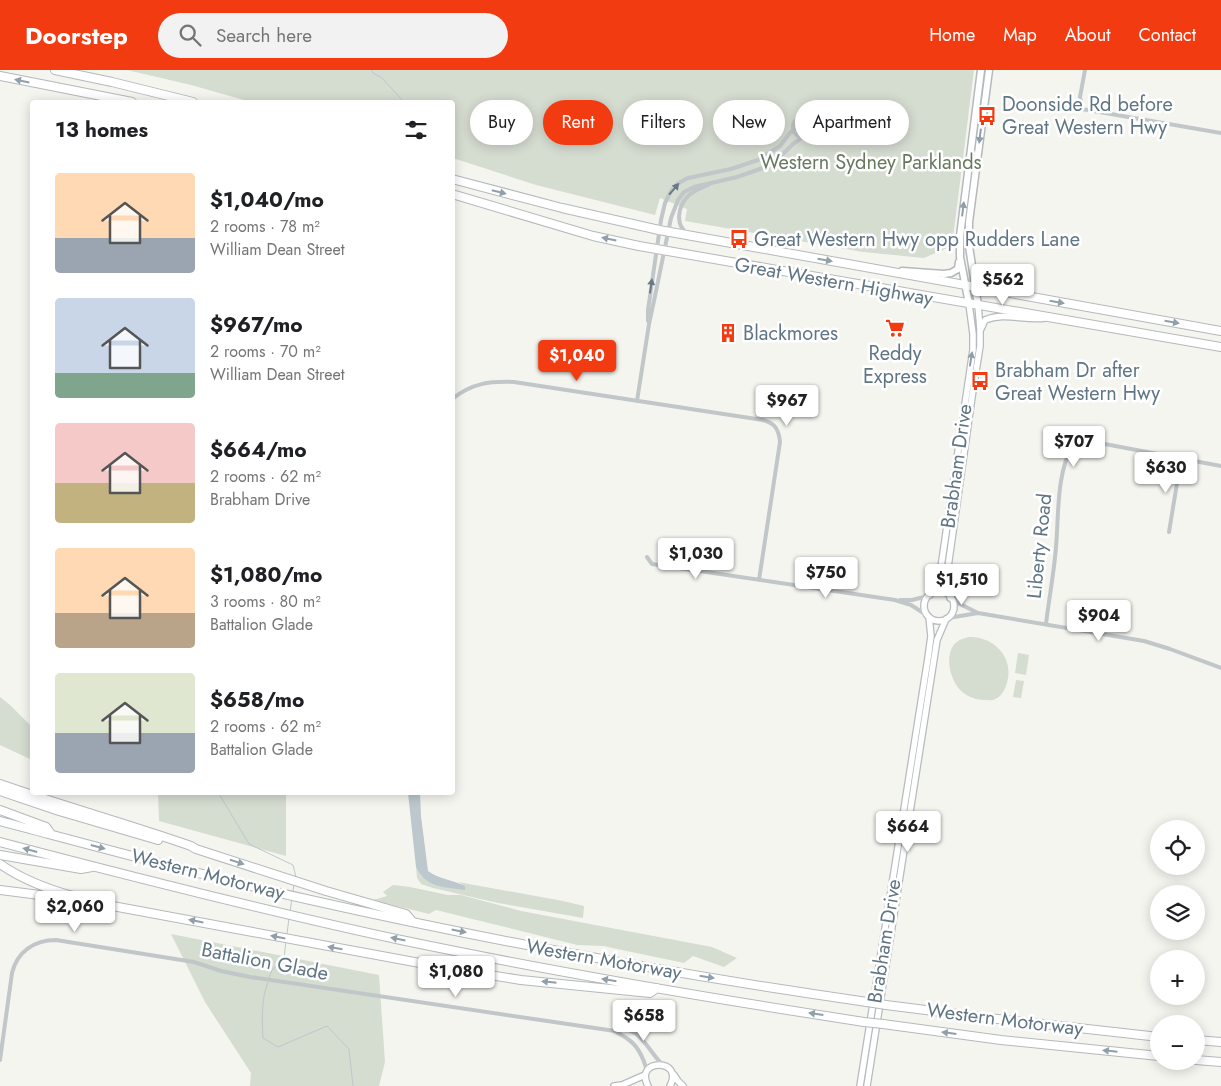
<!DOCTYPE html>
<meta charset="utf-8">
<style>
body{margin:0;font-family:Jost,sans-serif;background:#f2f2f2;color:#202124;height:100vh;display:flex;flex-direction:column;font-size:19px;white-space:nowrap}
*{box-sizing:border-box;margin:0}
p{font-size:16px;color:#757577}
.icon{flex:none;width:28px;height:28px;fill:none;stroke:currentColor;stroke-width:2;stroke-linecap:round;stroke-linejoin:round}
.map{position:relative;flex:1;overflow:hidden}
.drawer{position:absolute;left:30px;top:30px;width:425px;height:695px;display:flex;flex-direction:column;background:#fff;border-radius:5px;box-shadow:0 2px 12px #0003}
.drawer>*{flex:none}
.hud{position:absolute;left:470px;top:30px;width:475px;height:45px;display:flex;gap:10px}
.buttons{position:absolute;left:1150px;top:750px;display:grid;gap:10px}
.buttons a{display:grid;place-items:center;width:55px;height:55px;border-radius:50%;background:#fff;box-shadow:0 2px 12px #0003;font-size:25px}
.price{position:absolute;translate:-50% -42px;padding:0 11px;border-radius:5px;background:#fff;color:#222;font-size:16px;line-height:32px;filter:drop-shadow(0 1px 2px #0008)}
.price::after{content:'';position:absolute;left:50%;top:30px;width:15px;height:11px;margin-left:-8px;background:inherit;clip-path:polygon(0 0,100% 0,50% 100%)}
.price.on{background:#f33b11;color:#fff}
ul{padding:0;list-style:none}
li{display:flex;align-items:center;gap:15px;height:125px;padding:0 25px}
li span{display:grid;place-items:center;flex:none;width:140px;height:100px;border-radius:5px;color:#555}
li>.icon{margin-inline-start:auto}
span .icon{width:60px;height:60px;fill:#fffc;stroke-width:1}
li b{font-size:21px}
h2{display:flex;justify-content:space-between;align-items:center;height:60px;padding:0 25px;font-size:21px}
.tag{padding:0 18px;border-radius:22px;background:#fff;box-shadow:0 2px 12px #0003;font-size:18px;line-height:45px}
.tag.on{background:#f33b11;color:#fff}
header{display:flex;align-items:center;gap:30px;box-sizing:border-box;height:70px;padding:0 25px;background:#f33b11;color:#fff}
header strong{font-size:24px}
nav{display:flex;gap:28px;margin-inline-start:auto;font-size:18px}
.search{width:350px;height:45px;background:#f2f2f2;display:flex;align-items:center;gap:12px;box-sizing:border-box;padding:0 18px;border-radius:28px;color:#757577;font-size:19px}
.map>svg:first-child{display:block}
</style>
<header>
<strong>Doorstep</strong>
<div class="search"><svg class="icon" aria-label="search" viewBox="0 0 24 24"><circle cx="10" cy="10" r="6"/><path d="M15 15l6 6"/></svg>Search here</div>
<nav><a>Home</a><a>Map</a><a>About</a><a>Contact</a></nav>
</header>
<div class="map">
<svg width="1221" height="1016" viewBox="0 0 1221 1016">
<rect width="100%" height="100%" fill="#f5f5f0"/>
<path fill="#d5dcd0" d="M127,0H974L952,176L924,188L863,182L685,151L687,139L660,128L655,145L536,115L453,88L452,32H251L191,15Z
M969,567C991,566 1012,584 1008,608C1007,614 1005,620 1001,625C997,629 993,631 987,630C980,630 972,629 965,624C952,616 944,590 953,576C956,571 963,568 969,567Z
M1018,583L1029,585L1026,605L1015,603Z
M1016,610L1024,611L1021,628L1013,627Z
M0,627L10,635L32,657V690L0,675Z
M158,723H286V786L159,751Z
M416,797L421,806L465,816L458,812L563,831L584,836L583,848L498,833L433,818L421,814L417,808Z
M393,815L410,817L448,825H461L521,841L712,877L737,888L724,897L693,886L684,893L603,876L577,875L436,840L429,844L373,830L387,826L383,822Z
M171,864L379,905L385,992L379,1016H250L251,1003L205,932Z"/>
<path fill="#bcc8cd" d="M408,723H420L421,746L428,801C439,809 453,810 465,816V820C444,817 426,818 416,797Z"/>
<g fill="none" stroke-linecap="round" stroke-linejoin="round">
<path stroke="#bcc8cd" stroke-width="1" d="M371,0L373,3L382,8L404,32
M218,722L249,774L293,795L296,807
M293,822L294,813
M290,842L292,828
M287,864L289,848
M269,908L272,900L284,889L286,870
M268,912C261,930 262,949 263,968L278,977L327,956L349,979L353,1016"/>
<g stroke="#b5bbbf" stroke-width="8">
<path id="secondary" d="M981,259L985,250C1005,242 1024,251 1045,248
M924 536a15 15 0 1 1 30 0a15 15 0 1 1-30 0Z
M930,525L938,509L941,497L973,280V264L969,234
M950,528L947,504L972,327L980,276V259L978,235
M674,1005L678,1011L683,1016
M614,1016L622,1015L645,1005
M648,1016C633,988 685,988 670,1016
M860,1016L928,588L931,566L929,547
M867,1016L937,570L946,549"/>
</g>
<g stroke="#b4b9bc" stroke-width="9">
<path id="primary" d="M902,201L944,204L951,203L958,199L959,192
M969,234L960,187V166L981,0
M978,235L969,176V152L989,0"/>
</g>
<g stroke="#b5b9bc" stroke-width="10">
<path id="highway" d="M55,0L112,12L193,32
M0,6L132,32
M452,109L562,138L659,160L1221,261
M452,124L593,166L639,176L1221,277
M0,714C63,736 128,754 191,776L196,779L326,821L406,844L412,851
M0,721L59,741L158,770
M0,740L46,757L51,764
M0,751C102,778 204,806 306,829C492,871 679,905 867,932
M0,772C133,807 266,841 401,870C554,902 709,928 864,952
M0,785L81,799L92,797
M0,794C23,810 47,819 73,826
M0,820L32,824L85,832H91L452,899L521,910L650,923L657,918
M886,935L989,948L1159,967
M883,954L1001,970L1159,986
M1196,970L1221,972
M1196,990L1221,992"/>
</g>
<path stroke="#c1c6c9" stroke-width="4" d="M1085,0L1080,27L1082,39L1221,63
M793 57a10 10 0 1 1 20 0a10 10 0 1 1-20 0Z
M687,163C675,155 678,137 687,127C692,121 701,118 708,115
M648,251V240L661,150L665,133L671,121L677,114L688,108L731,99L758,90L780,76L790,63L794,59
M452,329C472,313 490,311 514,312L763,350C775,353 779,360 780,372L759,510
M637,331L649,254L655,226L671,148L678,130L684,122L694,117L737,107L763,98L779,88L793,74L803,67
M1169,462L1181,389
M647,487L652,494L895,530L911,535L928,546
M900,530H912L928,526
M952,530L978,543L1144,571L1170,579L1221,598
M948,548L978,543
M1046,554C1049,528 1054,503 1056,477C1059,443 1056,405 1073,374L1089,371L1221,396
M615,961C620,965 625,966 629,970C639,977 644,990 647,1001
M0,990L12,903C17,882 34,870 56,870L194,892L221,901L250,907L615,961C618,960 620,959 623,959C641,959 651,985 663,995"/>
<use href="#secondary" stroke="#fff" stroke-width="5.5"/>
<use href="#primary" stroke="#fff" stroke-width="6"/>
<use href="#highway" stroke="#fff" stroke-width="8"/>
<g stroke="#b5b9bc" stroke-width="10" stroke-linecap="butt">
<path id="highway-bridge" d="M867,932L886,935
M864,952L883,954"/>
</g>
<use href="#highway-bridge" stroke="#fff" stroke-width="8"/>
</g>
<defs><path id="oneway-solid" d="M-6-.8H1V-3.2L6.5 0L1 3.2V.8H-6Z" transform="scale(1.25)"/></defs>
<g fill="#909fa9">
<use href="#oneway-solid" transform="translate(22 11) rotate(-168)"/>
<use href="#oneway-solid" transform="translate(980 66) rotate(97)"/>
<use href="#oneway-solid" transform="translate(499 122) rotate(14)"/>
<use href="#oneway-solid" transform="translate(963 139) rotate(-83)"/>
<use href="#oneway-solid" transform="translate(609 169) rotate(-168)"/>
<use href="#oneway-solid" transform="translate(825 190) rotate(10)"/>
<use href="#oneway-solid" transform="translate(1057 232) rotate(10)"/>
<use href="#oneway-solid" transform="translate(1172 252) rotate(10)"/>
<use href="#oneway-solid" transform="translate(971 289) rotate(-81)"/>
<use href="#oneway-solid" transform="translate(98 777) rotate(15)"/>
<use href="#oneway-solid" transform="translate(30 780) rotate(-165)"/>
<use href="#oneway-solid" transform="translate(237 792) rotate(18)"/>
<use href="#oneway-solid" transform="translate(196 851) rotate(-169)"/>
<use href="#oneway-solid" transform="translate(459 861) rotate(11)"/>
<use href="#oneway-solid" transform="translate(278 867) rotate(-169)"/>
<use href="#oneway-solid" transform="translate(398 869) rotate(-168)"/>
<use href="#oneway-solid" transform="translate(335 878) rotate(-170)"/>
<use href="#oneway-solid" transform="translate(707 907) rotate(9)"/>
<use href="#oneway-solid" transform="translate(609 910) rotate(-171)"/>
<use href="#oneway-solid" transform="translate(549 912) rotate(-174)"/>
<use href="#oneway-solid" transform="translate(816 944) rotate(-172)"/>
<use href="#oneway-solid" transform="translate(949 963) rotate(-173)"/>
<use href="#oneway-solid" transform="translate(1110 981) rotate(-174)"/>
</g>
<g fill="#657a87">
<use href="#oneway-solid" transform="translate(674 119) rotate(-49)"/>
<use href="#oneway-solid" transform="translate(651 216) rotate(-82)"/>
</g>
<defs>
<g id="bus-bare" transform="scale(1.5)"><path d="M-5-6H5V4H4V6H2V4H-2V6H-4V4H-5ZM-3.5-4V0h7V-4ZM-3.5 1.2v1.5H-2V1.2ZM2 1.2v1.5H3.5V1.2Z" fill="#f33b11" stroke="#fff" stroke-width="2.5" paint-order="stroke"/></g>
<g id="supermarket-bare" transform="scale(1.5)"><path d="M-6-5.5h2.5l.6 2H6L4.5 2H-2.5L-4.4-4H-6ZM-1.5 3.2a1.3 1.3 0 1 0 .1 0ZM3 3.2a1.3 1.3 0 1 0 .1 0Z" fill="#f33b11" stroke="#fff" stroke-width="2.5" paint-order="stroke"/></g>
<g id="building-bare" transform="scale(1.5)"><path d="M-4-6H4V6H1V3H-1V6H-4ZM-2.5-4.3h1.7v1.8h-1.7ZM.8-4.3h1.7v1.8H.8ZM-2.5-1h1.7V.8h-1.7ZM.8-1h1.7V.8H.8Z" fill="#f33b11" stroke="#fff" stroke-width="2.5" paint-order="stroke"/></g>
</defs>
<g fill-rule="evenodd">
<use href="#bus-bare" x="987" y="46"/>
<use href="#bus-bare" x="739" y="169"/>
<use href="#supermarket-bare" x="895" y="258"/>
<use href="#building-bare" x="728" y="263"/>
<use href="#bus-bare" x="980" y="311"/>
</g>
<g text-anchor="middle" stroke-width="5" stroke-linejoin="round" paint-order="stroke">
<g font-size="20" fill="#607684" stroke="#fff" text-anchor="start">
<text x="1002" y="41">Doonside Rd before<tspan x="1002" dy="23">Great Western Hwy</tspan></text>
<text x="754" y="176">Great Western Hwy opp Rudders Lane</text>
<text x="743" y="270">Blackmores</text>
<text x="895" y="290" text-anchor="middle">Reddy<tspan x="895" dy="23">Express</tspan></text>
<text x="995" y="307">Brabham Dr after<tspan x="995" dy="23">Great Western Hwy</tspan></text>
</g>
<g font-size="20" fill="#677a60" stroke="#fff">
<text x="871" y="99">Western Sydney Parklands</text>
</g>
<g font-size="20" fill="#607684" stroke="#fff">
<text transform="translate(834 211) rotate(10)" y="7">Great Western Highway</text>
<text transform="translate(956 396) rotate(-82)" y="7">Brabham Drive</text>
<text transform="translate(1039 476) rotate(-84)" y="7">Liberty Road</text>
<text transform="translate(208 804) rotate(14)" y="7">Western Motorway</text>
<text transform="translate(884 871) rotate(-81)" y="7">Brabham Drive</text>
<text transform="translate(604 889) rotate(10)" y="7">Western Motorway</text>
<text transform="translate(265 891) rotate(11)" y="7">Battalion Glade</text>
<text transform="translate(1005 949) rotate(7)" y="7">Western Motorway</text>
</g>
</g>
</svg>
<div class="buttons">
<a><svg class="icon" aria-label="locate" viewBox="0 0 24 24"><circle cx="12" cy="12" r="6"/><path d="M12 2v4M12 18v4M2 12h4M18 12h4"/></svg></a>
<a><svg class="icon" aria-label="layers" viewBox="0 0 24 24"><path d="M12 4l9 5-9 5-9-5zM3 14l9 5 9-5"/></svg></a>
<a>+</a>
<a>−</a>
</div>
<b class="price" style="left:1003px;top:236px">$562</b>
<b class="price on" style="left:577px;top:312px">$1,040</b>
<b class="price" style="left:787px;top:357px">$967</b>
<b class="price" style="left:1074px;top:398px">$707</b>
<b class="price" style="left:1166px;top:424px">$630</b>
<b class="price" style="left:696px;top:510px">$1,030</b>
<b class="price" style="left:826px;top:529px">$750</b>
<b class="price" style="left:962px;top:536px">$1,510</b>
<b class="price" style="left:1099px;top:572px">$904</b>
<b class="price" style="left:908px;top:783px">$664</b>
<b class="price" style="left:75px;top:863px">$2,060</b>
<b class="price" style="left:456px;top:928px">$1,080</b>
<b class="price" style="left:644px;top:972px">$658</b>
<div class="hud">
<a class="tag">Buy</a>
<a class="tag on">Rent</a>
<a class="tag">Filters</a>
<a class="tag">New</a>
<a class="tag">Apartment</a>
</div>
<section class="drawer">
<h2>13 homes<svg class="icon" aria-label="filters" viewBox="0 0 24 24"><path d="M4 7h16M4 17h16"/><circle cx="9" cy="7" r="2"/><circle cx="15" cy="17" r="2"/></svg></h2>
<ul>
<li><span style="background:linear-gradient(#ffd9b3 65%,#9aa5b1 0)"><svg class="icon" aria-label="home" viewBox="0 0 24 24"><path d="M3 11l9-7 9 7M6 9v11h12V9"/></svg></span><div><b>$1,040/mo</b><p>2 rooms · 78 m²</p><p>William Dean Street</p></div></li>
<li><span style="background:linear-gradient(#c9d6e8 75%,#7fa58c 0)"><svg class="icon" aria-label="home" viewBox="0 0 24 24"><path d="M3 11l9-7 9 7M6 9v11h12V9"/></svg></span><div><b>$967/mo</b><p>2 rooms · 70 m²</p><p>William Dean Street</p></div></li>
<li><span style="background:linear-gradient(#f6c9c9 60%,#c2b280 0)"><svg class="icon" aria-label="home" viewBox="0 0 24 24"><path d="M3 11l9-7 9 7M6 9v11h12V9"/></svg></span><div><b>$664/mo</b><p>2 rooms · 62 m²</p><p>Brabham Drive</p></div></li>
<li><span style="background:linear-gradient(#ffd9b3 65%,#b9a48a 0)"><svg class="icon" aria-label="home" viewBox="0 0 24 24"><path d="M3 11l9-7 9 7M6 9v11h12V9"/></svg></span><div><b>$1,080/mo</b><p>3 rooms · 80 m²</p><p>Battalion Glade</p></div></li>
<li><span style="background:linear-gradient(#dfe7d0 60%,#9aa5b1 0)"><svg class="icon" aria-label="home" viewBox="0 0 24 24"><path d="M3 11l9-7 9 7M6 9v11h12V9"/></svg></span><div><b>$658/mo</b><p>2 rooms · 62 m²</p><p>Battalion Glade</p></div></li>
</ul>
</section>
</div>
